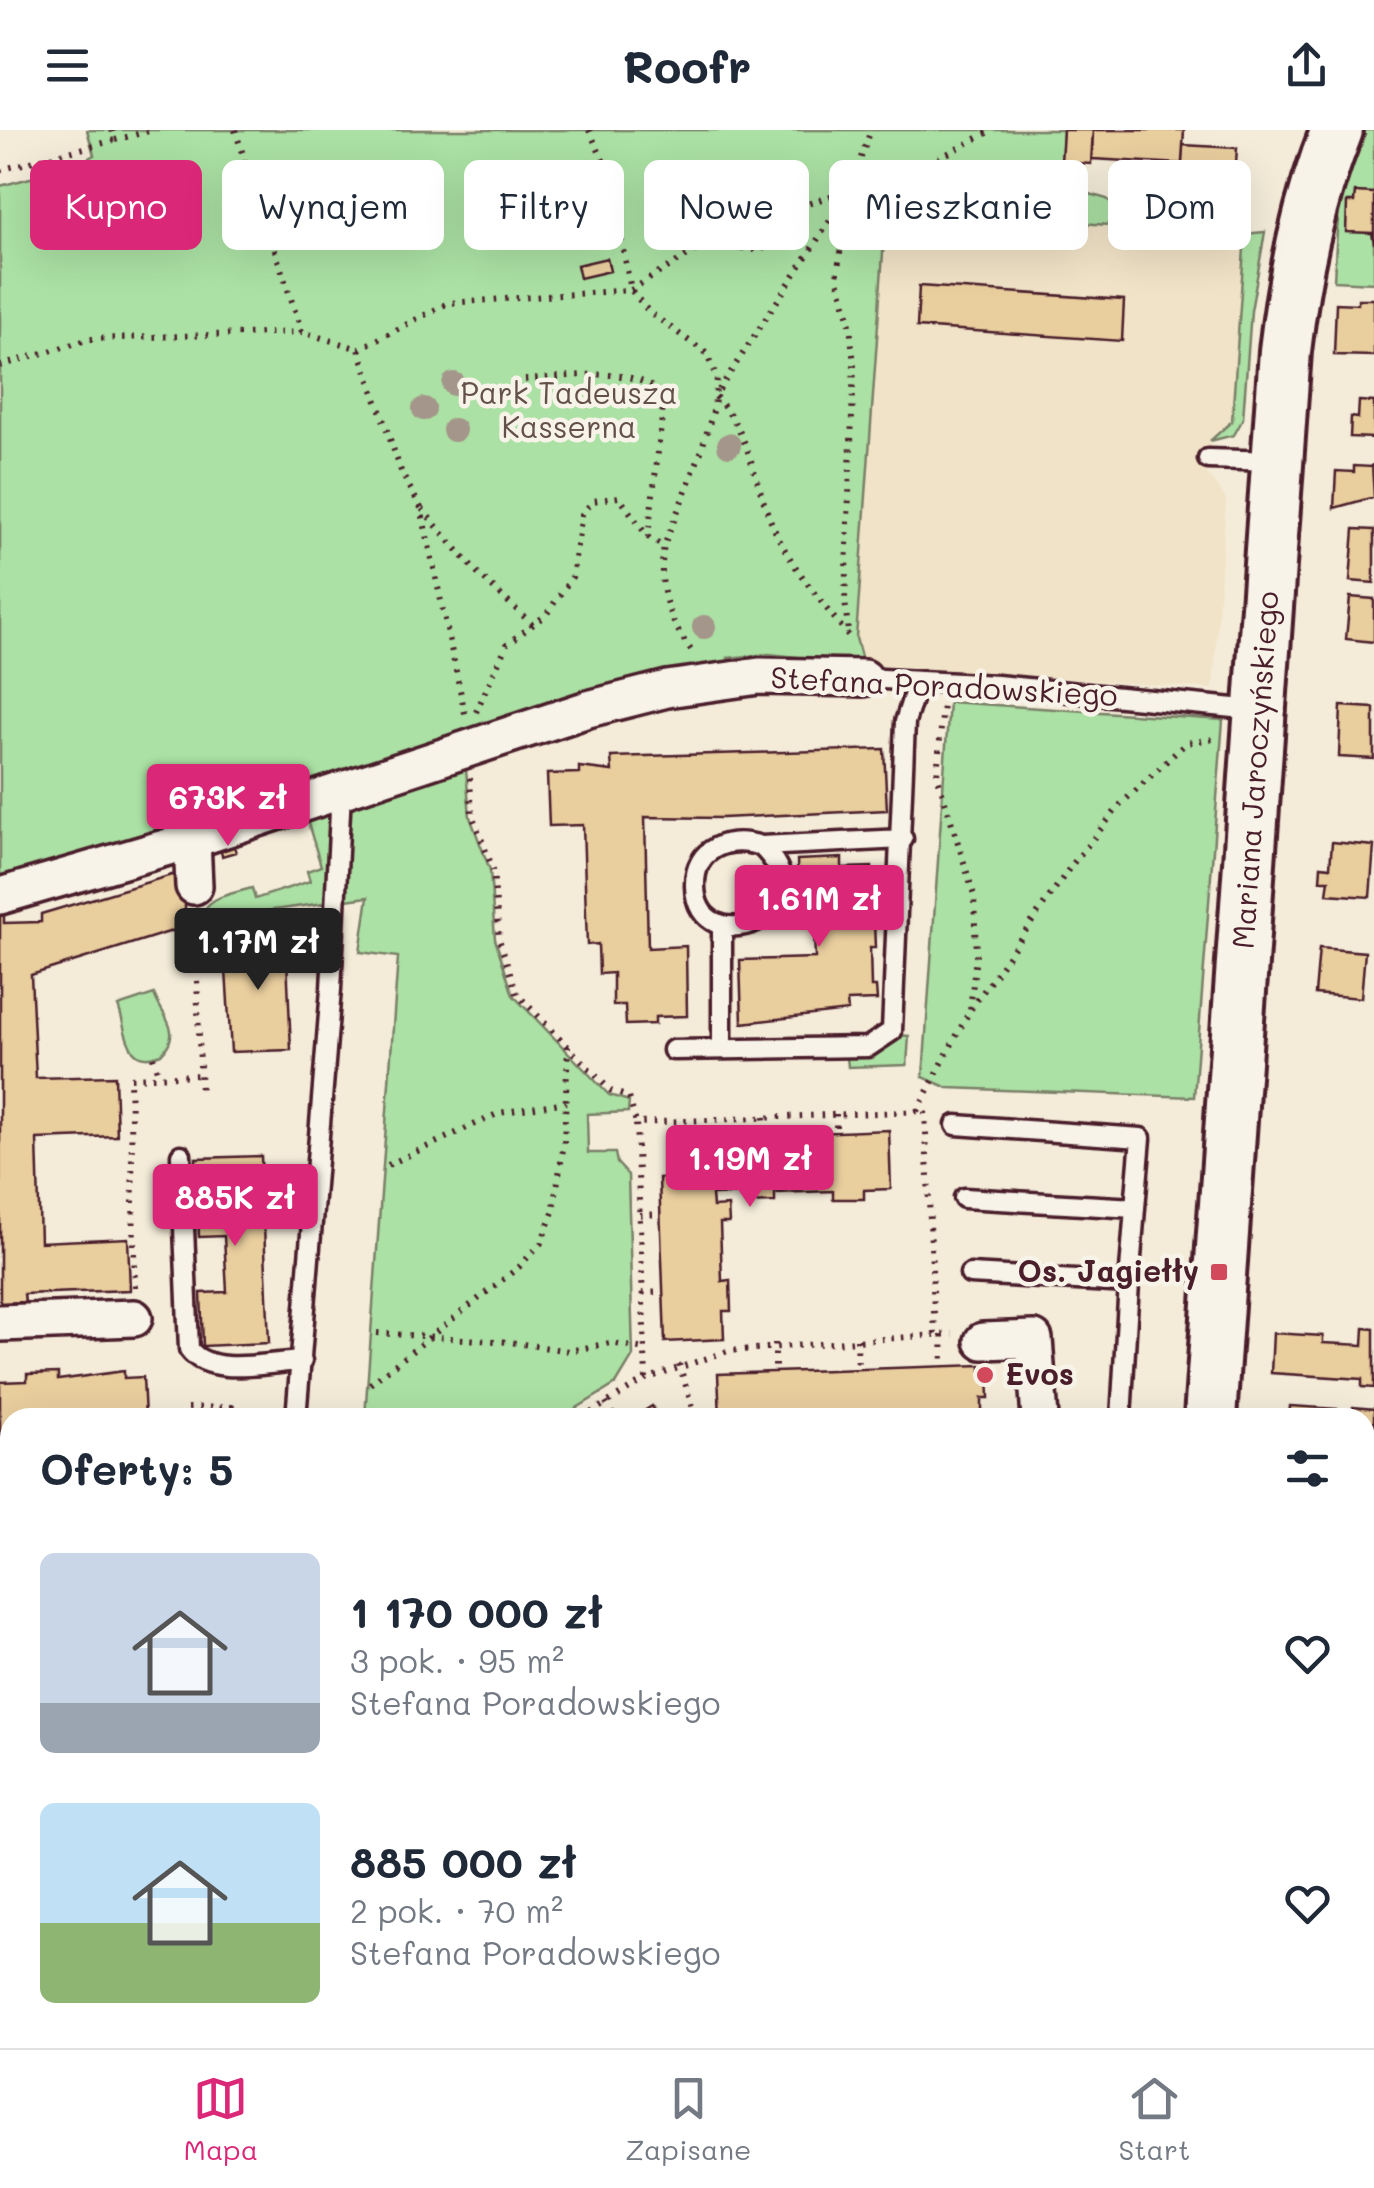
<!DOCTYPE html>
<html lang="pl">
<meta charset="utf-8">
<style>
body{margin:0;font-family:Mali,sans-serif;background:#f2f2f3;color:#1f2937;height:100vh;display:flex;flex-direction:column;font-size:38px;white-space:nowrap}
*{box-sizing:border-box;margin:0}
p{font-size:32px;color:#747a83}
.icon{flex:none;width:55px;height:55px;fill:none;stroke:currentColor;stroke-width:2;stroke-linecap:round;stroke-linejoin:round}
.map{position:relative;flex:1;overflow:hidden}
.drawer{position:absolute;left:0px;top:1278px;width:1375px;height:642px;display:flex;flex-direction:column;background:#fff;border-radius:30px 30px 0 0;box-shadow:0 10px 40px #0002}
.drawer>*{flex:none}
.hud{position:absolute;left:30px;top:30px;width:1315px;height:90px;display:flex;gap:20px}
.price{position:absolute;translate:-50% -85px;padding:0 22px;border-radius:10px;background:#db2777;color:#fff;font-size:32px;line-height:65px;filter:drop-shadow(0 2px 5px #0008)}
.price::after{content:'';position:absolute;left:50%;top:60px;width:30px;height:22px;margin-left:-15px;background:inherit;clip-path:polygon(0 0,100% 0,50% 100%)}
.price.selected{background:#222;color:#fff}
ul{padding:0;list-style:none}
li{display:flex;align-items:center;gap:30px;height:250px;padding:0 40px}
li span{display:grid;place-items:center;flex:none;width:280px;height:200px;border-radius:15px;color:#555}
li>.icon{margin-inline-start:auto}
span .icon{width:120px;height:120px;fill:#fffc;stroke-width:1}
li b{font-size:42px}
h2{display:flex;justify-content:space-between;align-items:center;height:120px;padding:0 40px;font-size:42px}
.pill{padding:0 35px;border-radius:15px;background:#fff;box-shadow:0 10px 40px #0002;font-size:35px;line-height:90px}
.pill.selected{background:#db2777;color:#fff}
header{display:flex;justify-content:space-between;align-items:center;height:130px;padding:0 40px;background:#fff;font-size:45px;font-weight:800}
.dock{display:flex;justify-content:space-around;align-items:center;height:140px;border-top:2px solid #e0e1e3;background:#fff;font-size:28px;color:#747a83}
.dock a{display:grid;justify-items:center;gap:5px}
.dock .selected{color:#db2777}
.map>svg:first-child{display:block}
</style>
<header><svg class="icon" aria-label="menu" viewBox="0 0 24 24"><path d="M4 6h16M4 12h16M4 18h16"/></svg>Roofr<svg class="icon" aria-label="share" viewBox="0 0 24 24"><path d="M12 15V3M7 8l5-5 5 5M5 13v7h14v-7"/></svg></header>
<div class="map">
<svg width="1374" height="1918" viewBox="0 0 1374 1918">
<rect width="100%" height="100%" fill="#f4ecd9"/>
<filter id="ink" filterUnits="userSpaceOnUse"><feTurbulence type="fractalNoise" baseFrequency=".01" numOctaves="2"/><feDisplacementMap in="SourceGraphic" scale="20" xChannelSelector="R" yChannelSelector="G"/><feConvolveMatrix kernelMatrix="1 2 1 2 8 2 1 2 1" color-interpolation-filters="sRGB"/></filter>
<g filter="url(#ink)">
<path fill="#f1e3c7" d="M886,79L1245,104L1232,291L1210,311L1207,343L1226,369L1213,559L863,534L856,509Z
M662,1910H1016L1005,1918H660Z"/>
<path fill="#abe1a4" stroke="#7a8068" stroke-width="2.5" d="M87,0H1063L1060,55L1107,69L1140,97L886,80L856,508L863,534L769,524L728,528L729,542L376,638L0,748V56L72,37L94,25Z
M1361,0H1374V153L1334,151C1337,98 1336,50 1365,5Z
M1301,22L1307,25L1256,293L1268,143Z
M1265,102L1251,181L1243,289L1234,305L1210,311L1232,291L1245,104Z
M949,572L1223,590L1194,967L948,958L923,947Z
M465,627L470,687L490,740L495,809L513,865L609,965L629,971L628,982L587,984L588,1023H615L617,1033L628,1045L633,1226L616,1254L562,1287H365L398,827L360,822L368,767L202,790C203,766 232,764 252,758L255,769L310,751L307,741L321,736L307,690Z
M154,864C162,887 184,901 161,924C124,939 127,898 118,876Z
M898,905L909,906L907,935L848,937L847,927L875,924Z
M0,1387H10V1454L0,1455Z
M804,1910H906L904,1918H802Z"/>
<path fill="#e9ce9e" stroke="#4a1f2b" stroke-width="2.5" d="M1063,0H1093L1091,34L1061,32Z
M1093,0H1184L1182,34L1092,29Z
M1183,15L1237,18L1234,62L1217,61L1216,82L1179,80Z
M1355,62L1374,63V114L1372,103L1346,102L1347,72H1354Z
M607,128L610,141L580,148L577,135Z
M919,156L1124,170L1122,211L917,197Z
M1358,169H1374V226L1334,225L1336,173L1358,174Z
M1359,271L1374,272V308L1350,307L1351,287L1358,288Z
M1372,334L1374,367L1334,378L1336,341L1354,342V336L1372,337Z
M1354,399L1374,400V453L1350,451Z
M1350,467L1374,469V512L1346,509Z
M1341,576L1374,578V629L1339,627Z
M884,619L887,680L722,688L645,687L648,818L686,816L687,886L655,887V894L626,895L625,875H613V843L599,844L598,814L587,815L583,695L549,696L547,644L579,643V637L612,641L611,627Z
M1332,712L1374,716L1370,767L1327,764L1329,750H1320L1321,736L1330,737Z
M233,713L236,722L222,726L220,716Z
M842,728V738L872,737L875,818H870L871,857H876L877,870L847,871L848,881L742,893L740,830L815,828L813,775H799L797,730Z
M175,744L181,763L185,762V797L31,845L36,948L115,946L117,1006L37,1009L40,1112L128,1108L130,1160L24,1164L25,1172L0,1173V784L4,783V793L41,792V784Z
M286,805L291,920L231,922L224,807Z
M1319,818L1365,822L1361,868L1315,864Z
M889,1000L891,1059L864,1060V1069H833V1061L775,1063V1072L745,1073L744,1064L712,1065L713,1077L728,1076L729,1093H720L722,1151L730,1150L731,1181H723L724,1209L665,1212L659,1048L715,1046L714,1007Z
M261,1026L269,1213L203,1216L201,1163L227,1162L224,1106L199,1107L196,1028Z
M1364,1198L1374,1199V1258L1362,1257V1249L1271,1243L1273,1203L1323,1206V1213L1363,1215Z
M981,1235V1241H988L989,1268H982V1288H720L718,1244Z
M124,1241V1248L143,1247L145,1287L200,1288H10V1310H0V1252L27,1251V1244L58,1243V1250Z
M652,1276L659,1288H633Z
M1290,1276L1337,1279L1336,1288H1289Z
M1353,1277L1374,1279V1302H1365V1288H1353Z
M1365,1415L1374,1416V1463L1365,1462Z
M0,1498H10V1557H0Z
M1374,1563V1614L1365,1613V1565Z
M0,1729H10V1785H0Z
M1365,1807H1374V1854L1365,1855Z
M1374,1882V1918H1358V1910H1365V1883Z
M20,1910H31V1917L60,1916V1910H71V1916L85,1918H17Z
M371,1910H575L576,1918H333Z
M694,1910H755L754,1917L759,1918L760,1913L778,1915L777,1918H693Z
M932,1910H974L973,1916Z
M1234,1910H1270L1269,1918H1233Z
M1291,1910H1310V1918H1291Z"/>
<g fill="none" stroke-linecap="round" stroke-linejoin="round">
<g stroke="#4a1f2b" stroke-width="25">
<path id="lane" d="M1208,329L1276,331
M864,548L997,555L1255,580
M761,716C833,785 696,835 695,756C694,717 729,706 761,716L903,709
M722,795V919
M673,920L868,917L892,901L905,592L918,551
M956,995L1141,1008L1135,1078
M181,1025L189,1219C210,1248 270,1232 302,1231
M964,1068L1135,1078L1129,1153
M970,1144L1129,1153L1121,1288
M296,1288L331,859L341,662"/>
</g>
<g stroke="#4a1f2b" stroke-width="42">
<path id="street" d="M192,710L194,756
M0,766L192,710L588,579L667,559L759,546L864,548
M0,1193L134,1188
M983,1211L1034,1209L1040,1288
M0,1645H10
M261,1910V1918
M639,1918L640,1910"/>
</g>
<g stroke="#4a1f2b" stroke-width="58">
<path id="secondary" d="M1210,1288L1285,221C1294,144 1308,73 1337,0
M1111,1918L1115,1910
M1174,1918V1910"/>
</g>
<path stroke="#4a1f2b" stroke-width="6" stroke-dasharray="2.5 8" stroke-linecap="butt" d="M112,0L115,10L153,0
M235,0L302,202L359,219L402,344L421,378L466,588
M589,0L608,41L631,160L649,182L706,223L717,248L714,278L701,322L664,416C657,458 668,491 694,524
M0,40L115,10
M847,69L837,147L849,187L854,234L845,468L848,503
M731,100L742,118L760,121L770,113L774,84
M359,219L448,173L631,160L724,103L937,29L993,0
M0,236L90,209L302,202
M525,250C566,248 641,231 664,270L648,407
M422,379L477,443L533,495
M848,505C823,474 795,441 777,405C753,356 754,307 715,266L848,63L871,0
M476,582L507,514L546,485L572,447L582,384L593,371L619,367L648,407L664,416
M470,648L472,685L493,739L499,809L517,864L611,961L629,967L636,993
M195,788L201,966
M971,879L1071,736L1121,674L1186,613L1220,608
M153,927L159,947
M917,981L970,880L976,826L974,765L937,645L943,574
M836,984V1002
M764,987L765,1005
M388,1035L499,983L566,972
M640,1085L661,1084
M135,1157L130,948L200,945
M642,1163L663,1162
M377,1203L509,1212L569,1221L610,1213L645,1219
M942,1205L943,1236
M857,1209L858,1240
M775,1213V1242
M679,1234L696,1288
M646,1249L636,993L925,981L935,1205L953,1204
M370,1254L519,1137L541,1113L553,1082L564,1013L568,916
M606,1273L615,1288
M188,1278L232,1277L233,1288
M582,1288L646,1249L728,1221L935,1205
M0,1345L10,1344
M0,1471H10
M0,1604L10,1603
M0,1692H10
M0,1819L5,1879L0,1890
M141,1910L146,1917L229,1914
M1038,1918L1048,1910"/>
<use href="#lane" stroke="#f7f3e8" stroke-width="18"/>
<use href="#street" stroke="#f7f3e8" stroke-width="35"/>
<use href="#secondary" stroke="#f7f3e8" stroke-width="50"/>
</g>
<g fill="#a4968a">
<circle cx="454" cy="254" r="12"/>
<circle cx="424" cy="279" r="12"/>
<circle cx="454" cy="300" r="12"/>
<circle cx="729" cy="315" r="12"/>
<circle cx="704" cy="497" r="12"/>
</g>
</g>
<g fill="#d1495b" stroke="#f7f3e8" stroke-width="4">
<rect x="1209" y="1132" width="20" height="20" rx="5"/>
<circle cx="985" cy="1245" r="10"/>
</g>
<g text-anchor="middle" stroke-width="9" stroke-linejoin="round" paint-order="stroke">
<g font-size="30" fill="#625049" stroke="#f7f3e8">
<text x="569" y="274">Park Tadeusza<tspan x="569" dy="34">Kasserna</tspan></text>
</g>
<g font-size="30" fill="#4a1f2b" stroke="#f7f3e8">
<text transform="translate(944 557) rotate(3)" y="10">Stefana Poradowskiego</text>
<text transform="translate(1256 640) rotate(-86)" y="10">Mariana Jaroczyńskiego</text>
</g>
<g font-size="30" font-weight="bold" fill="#4a1f2b" stroke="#f7f3e8" text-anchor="end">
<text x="1199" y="1152">Os. Jagiełły</text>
<text x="1005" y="1255" text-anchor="start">Evos</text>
</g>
</g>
</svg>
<b class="price" style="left:228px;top:719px">673K zł</b>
<b class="price" style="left:819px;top:820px">1.61M zł</b>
<b class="price selected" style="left:258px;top:863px">1.17M zł</b>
<b class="price" style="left:750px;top:1080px">1.19M zł</b>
<b class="price" style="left:235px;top:1119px">885K zł</b>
<div class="hud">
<a class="pill selected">Kupno</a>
<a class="pill">Wynajem</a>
<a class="pill">Filtry</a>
<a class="pill">Nowe</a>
<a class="pill">Mieszkanie</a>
<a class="pill">Dom</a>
</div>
<section class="drawer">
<h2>Oferty: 5<svg class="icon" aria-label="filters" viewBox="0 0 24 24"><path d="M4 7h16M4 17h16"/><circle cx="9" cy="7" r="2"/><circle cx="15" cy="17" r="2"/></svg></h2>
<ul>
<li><span style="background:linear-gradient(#c9d6e8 75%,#9aa5b1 0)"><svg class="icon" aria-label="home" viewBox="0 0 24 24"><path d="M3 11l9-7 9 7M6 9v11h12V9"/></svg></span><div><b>1 170 000 zł</b><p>3 pok. · 95 m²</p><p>Stefana Poradowskiego</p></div><svg class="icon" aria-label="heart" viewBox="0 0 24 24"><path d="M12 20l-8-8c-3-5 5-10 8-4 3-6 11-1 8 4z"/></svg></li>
<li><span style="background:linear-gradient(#bfe0f5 60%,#8fb573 0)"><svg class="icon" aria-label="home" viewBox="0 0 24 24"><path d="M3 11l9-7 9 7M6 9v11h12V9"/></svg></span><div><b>885 000 zł</b><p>2 pok. · 70 m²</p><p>Stefana Poradowskiego</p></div><svg class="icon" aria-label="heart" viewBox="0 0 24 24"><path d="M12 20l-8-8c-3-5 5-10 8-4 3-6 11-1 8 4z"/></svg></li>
</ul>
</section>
</div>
<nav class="dock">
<a class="selected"><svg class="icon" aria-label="map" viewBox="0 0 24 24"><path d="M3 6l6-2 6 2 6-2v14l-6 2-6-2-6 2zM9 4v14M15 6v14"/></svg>Mapa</a>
<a><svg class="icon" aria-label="saved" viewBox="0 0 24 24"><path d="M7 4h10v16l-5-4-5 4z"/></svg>Zapisane</a>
<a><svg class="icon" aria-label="home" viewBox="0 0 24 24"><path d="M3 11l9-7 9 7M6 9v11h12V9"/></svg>Start</a>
</nav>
